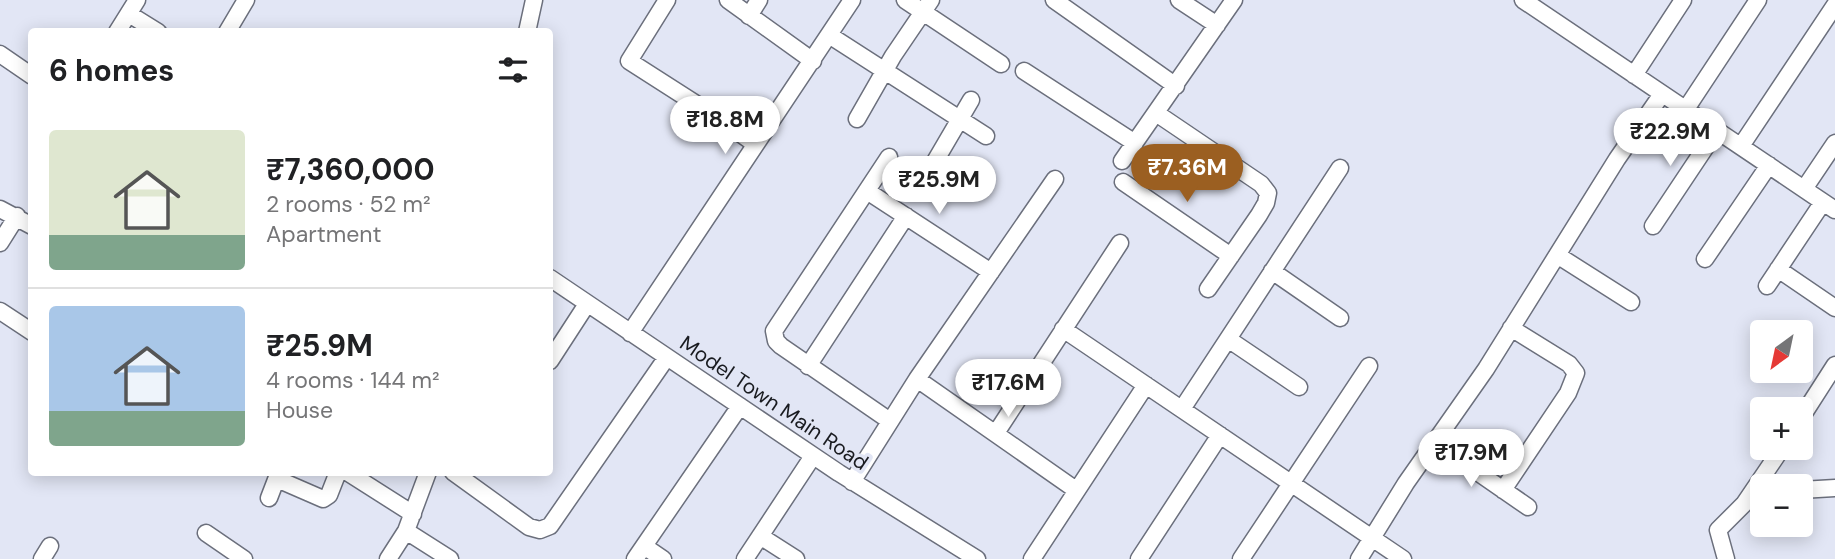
<!DOCTYPE html>
<meta charset="utf-8">
<style>
body{margin:0;font-family:"DM Sans",sans-serif;background:#f6f6f6;color:#202124;height:100vh;display:flex;flex-direction:column;font-size:26px;white-space:nowrap}
*{box-sizing:border-box;margin:0}
p{font-size:23px;color:#757577}
.icon{flex:none;width:38px;height:38px;fill:none;stroke:currentColor;stroke-width:2;stroke-linecap:round;stroke-linejoin:round}
.map{position:relative;flex:1;overflow:hidden}
.details{position:absolute;left:28px;top:28px;width:525px;height:448px;display:flex;flex-direction:column;background:#fff;border-radius:7px;box-shadow:0 4px 18px #0003}
.details>*{flex:none}
.needle{width:46px;rotate:213deg}
.controls{position:absolute;left:1750px;top:320px;display:grid;gap:14px}
.controls a{display:grid;place-items:center;width:63px;height:63px;border-radius:7px;background:#fff;box-shadow:0 4px 18px #0003;font-size:35px}
.price{position:absolute;translate:-50% -60px;padding:0 16px;border-radius:24px;background:#fff;color:#222;font-size:23px;line-height:46px;filter:drop-shadow(0 2px 4px #0008)}
.price::after{content:'';position:absolute;left:50%;top:42px;width:21px;height:16px;margin-left:-10px;background:inherit;clip-path:polygon(0 0,100% 0,50% 100%)}
.price.active{background:#9b5f21;color:#fff}
ul{padding:0;list-style:none}
li{display:flex;align-items:center;gap:21px;height:175px;padding:0 21px}
li+li{border-top:2px solid #e0e0e0}
li span{display:grid;place-items:center;flex:none;width:196px;height:140px;border-radius:7px;color:#555}
li>.icon{margin-inline-start:auto}
span .icon{width:84px;height:84px;fill:#fffc;stroke-width:1}
li b{font-size:30px}
h2{display:flex;justify-content:space-between;align-items:center;height:84px;padding:0 21px;font-size:30px}
.map>svg:first-child{display:block}
</style>
<div class="map">
<svg width="1835" height="559" viewBox="0 0 1835 559">
<rect width="100%" height="100%" fill="#e2e6f5"/>
<g fill="none" stroke-linecap="round" stroke-linejoin="round">
<g stroke="#6b6f7c" stroke-width="19">
<path id="minor" d="M667,0L629,61L718,118L755,144
M728,0L813,61
M905,0L1001,64
M1054,0L1176,86
M1179,0L1217,25
M1523,0L1835,210
M129,14L158,32
M749,16L759,0
M117,32L137,0
M227,32L246,0
M527,32L534,0
M829,35L986,136
M0,54L32,76
M1024,71L1135,143
M1634,75L1683,0
M1686,109L1758,0
M1156,113L1261,184L1268,193L1266,203L1259,215L1208,289
M857,119L893,56L931,0
M1741,146L1835,5
M889,157L774,331L776,341L781,346L890,421
M1122,161L1234,0
M930,170L971,100
M1123,182L1231,256
M1804,189L1835,143
M867,191L991,272
M0,209L32,226
M1653,226L1717,130
M0,243L17,216
M1557,255L1631,302
M1705,259L1769,165
M1778,269L1835,308
M1272,271L1340,318
M550,278L839,473L977,559
M1767,286L1823,202
M0,311L32,332
M1063,329L1403,559
M630,333L852,0
M1228,339L1299,387
M550,361L587,304
M808,366L906,216
M917,379L1076,490
M1182,409L1340,168
M1801,418L1835,365
M996,433L1120,243
M1434,442L1528,507
M347,472L413,514
M453,472L529,527L540,530L550,526L667,357
M277,479L323,499L329,495L338,472
M852,482L917,379L1055,179
M1503,490L1568,393L1576,373L1569,364L1511,328
M1801,490L1835,488
M269,498L279,472
M406,531L450,559
M206,533L244,559
M760,536L796,559
M644,546L663,559
M42,559L50,546
M388,559L406,531L428,472
M635,559L740,406
M745,559L813,456
M1032,559L1146,385
M1139,559L1220,435
M1241,559L1369,366
M1359,559L1406,483L1486,369L1617,159L1662,94
M1726,559L1718,530L1744,504L1782,448"/>
</g>
<use href="#minor" stroke="#fff" stroke-width="16"/>
</g>
<g text-anchor="middle" stroke-width="7" stroke-linejoin="round" paint-order="stroke">
<g font-size="21" fill="#191b20" stroke="#e2e6f5">
<text transform="translate(774 403) rotate(34)" y="7">Model Town Main Road</text>
</g>
</g>
</svg>
<div class="controls">
<a><svg class="needle" viewBox="-14 -14 28 28"><path d="M0-13l5 13h-10z" fill="#e53935"/><path d="M0 13l5-13h-10z" fill="#757577"/></svg></a>
<a>+</a>
<a>−</a>
</div>
<b class="price" style="left:725px;top:156px">₹18.8M</b>
<b class="price" style="left:1670px;top:168px">₹22.9M</b>
<b class="price active" style="left:1187px;top:204px">₹7.36M</b>
<b class="price" style="left:939px;top:216px">₹25.9M</b>
<b class="price" style="left:1008px;top:419px">₹17.6M</b>
<b class="price" style="left:1471px;top:489px">₹17.9M</b>
<section class="details">
<h2>6 homes<svg class="icon" aria-label="filters" viewBox="0 0 24 24"><path d="M4 7h16M4 17h16"/><circle cx="9" cy="7" r="2"/><circle cx="15" cy="17" r="2"/></svg></h2>
<ul>
<li><span style="background:linear-gradient(#dfe7d0 75%,#7fa58c 0)"><svg class="icon" aria-label="home" viewBox="0 0 24 24"><path d="M3 11l9-7 9 7M6 9v11h12V9"/></svg></span><div><b>₹7,360,000</b><p>2 rooms · 52 m²</p><p>Apartment</p></div></li>
<li><span style="background:linear-gradient(#a9c7e8 75%,#7fa58c 0)"><svg class="icon" aria-label="home" viewBox="0 0 24 24"><path d="M3 11l9-7 9 7M6 9v11h12V9"/></svg></span><div><b>₹25.9M</b><p>4 rooms · 144 m²</p><p>House</p></div></li>
</ul>
</section>
</div>
